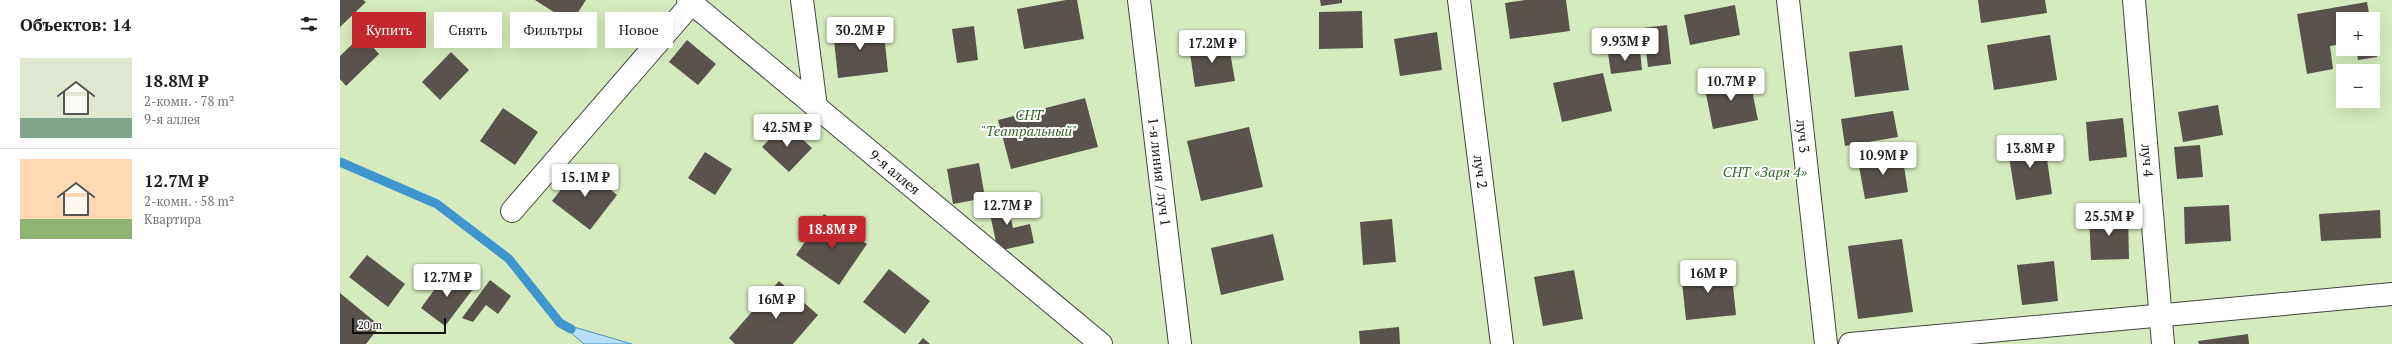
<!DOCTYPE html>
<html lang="ru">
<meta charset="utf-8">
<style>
body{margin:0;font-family:"PT Serif",serif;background:#f6f6f6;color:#202124;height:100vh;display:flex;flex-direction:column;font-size:15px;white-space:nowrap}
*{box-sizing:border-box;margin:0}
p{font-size:13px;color:#757577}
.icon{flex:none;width:22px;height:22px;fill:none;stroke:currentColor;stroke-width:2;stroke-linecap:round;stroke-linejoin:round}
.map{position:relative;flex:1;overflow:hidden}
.drawer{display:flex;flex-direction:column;background:#fff;width:340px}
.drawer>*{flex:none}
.hud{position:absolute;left:12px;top:12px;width:380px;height:36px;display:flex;gap:8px}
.fabs{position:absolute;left:1996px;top:12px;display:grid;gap:8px}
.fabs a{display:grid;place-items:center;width:44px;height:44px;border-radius:0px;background:#fff;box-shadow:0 4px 16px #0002;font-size:20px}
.scale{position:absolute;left:12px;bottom:10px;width:94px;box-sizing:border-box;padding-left:4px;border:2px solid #111;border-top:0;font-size:11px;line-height:14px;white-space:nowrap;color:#111;-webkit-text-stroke:3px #fff;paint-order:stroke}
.price{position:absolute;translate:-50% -34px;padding:0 9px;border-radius:4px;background:#fff;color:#222;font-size:13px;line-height:26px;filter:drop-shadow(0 1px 2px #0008)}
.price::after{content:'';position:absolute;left:50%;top:24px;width:12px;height:9px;margin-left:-6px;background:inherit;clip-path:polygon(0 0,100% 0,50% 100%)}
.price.on{background:#c4262e;color:#fff}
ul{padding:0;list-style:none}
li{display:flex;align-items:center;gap:12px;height:100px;padding:0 20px}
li+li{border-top:1px solid #e0e0e0}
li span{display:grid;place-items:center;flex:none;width:112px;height:80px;border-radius:0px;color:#555}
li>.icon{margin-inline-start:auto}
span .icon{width:48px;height:48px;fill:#fffc;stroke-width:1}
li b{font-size:17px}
h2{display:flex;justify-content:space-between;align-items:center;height:48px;padding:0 20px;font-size:17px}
.pill{padding:0 14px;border-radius:0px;background:#fff;box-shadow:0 4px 16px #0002;font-size:14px;line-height:36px}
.pill.on{background:#c4262e;color:#fff}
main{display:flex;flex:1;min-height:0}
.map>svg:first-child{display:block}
</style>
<main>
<section class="drawer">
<h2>Объектов: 14<svg class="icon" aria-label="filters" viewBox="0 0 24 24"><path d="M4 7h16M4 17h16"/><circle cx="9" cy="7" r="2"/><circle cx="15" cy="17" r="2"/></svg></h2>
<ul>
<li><span style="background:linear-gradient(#dfe7d0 75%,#7fa58c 0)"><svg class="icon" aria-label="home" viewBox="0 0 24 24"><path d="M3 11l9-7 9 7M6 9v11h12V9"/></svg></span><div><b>18.8M ₽</b><p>2-комн. · 78 m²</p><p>9-я аллея</p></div></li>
<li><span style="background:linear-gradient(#ffd9b3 75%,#8fb573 0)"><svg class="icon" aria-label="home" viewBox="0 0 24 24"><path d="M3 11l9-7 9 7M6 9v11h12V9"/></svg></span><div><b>12.7M ₽</b><p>2-комн. · 58 m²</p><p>Квартира</p></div></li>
</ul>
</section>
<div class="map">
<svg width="2052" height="344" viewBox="0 0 2052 344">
<rect width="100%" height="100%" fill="#fffdf5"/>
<path fill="#d5ebbd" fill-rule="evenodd" d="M0,0H2052V344H0ZM2003,19H2033V49H2003ZM2003,71H2033V101H2003Z"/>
<path fill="#b9e0f7" stroke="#3f96cf" d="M220,323L292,344H244Z"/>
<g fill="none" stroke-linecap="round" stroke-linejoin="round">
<path stroke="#3f96cf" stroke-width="9" d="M0,162L97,204L169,259L220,323L231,329"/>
</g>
<path fill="#5a524d" d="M0,0H23L26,2L0,27Z
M195,0H246L231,23Z
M726,0H737L744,39L684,49L677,9Z
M980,0H1002V3L981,6Z
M1185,0H1226L1230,31L1170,39L1165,3Z
M1638,0H1705L1707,13L1641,23Z
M2027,2L2030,19H2003V44L1990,46L1993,69L1967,74L1957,14Z
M1395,5L1400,35L1350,45L1344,15Z
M1022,11L1023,48L979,49V12Z
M543,24L548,72L498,78L493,30Z
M1327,25L1331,64L1308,67L1303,28Z
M634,26L638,60L617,63L612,29Z
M1097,32L1102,70L1060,76L1054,39Z
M22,35L39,54L6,86L0,79V56Z
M1710,35L1717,80L1654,90L1647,45Z
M347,40L376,64L358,85L329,62Z
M888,40L895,81L855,87L849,46Z
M2034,41L2037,57L2018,60L2016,49H2033Z
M1562,45L1569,90L1515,97L1509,52Z
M1300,50L1302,70L1271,74L1268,53Z
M111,52L129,70L100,100L82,82Z
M1263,73L1272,111L1222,122L1213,83Z
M1409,75L1418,120L1373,129L1364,84Z
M745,98L758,147L671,169L658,120Z
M1878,105L1883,135L1843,142L1838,112Z
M163,108L198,132L175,165L140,141Z
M1553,111L1558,137L1505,146L1501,119Z
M1783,118L1787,157L1749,161L1746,122Z
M445,123L472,148L449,172L422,147Z
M909,127L923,187L861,201L847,141Z
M1704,138L1712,194L1676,200L1667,144Z
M1860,145L1863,177L1837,179L1834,147Z
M365,152L392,169L375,195L348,178Z
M1562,153L1568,192L1525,199L1518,161Z
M639,163L645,198L613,204L607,169Z
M240,165L277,195L250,230L212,201Z
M666,196L673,228L690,224L694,243L658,251L647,200Z
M1889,205L1891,241L1845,244L1844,207Z
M2040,210L2041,238L1981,241L1979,214Z
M484,214L527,244L499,285L456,255Z
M1788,214L1789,259L1751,260L1749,215Z
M1052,219L1056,262L1023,265L1020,222Z
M933,234L944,280L881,295L871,248Z
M1562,239L1573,312L1518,319L1508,246Z
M27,255L65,284L48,307L9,277Z
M1714,261L1718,301L1682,305L1677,265Z
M1391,267L1396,315L1346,320L1341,272Z
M549,269L590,301L565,334L523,302Z
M1234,270L1243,319L1203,326L1194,277Z
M108,271L133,289L105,326L81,308Z
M150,280L171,296L158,314L146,305L133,322L122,318Z
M439,281L478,315L453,344H395L389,338Z
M0,293L40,326L26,344H0Z
M1059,327L1060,344H1020L1019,331Z
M1908,334L1909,344H1859L1858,341Z
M583,338L590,344H578Z"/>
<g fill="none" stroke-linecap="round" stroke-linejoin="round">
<g stroke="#444" stroke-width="24">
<g id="minor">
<path id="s1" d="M348,0L761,344"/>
<path d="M462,0L476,107"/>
<path id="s2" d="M799,0L840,344"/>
<path id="s3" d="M1119,0L1162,344"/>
<path id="s4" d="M1448,0L1486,344"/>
<path id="s5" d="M1794,0L1823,344"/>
<path d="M172,211L352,3"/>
<path d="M1510,344L2052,294"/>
</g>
</g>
<use href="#minor" stroke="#fff" stroke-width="22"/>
</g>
<g text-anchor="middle" stroke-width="4" stroke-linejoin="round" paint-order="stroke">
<g font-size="14" font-style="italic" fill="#2f6b1f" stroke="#fff">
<text x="689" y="120">СНТ<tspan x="689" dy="16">"Театральный"</tspan></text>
<text x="1425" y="177">СНТ «Заря 4»</text>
</g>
<g font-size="14" fill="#111" stroke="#fff">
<text dy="5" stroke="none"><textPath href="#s4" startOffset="137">луч 3</textPath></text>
<text dy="5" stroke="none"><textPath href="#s5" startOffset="161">луч 4</textPath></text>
<text dy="5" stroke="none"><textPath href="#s1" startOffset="269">9-я аллея</textPath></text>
<text dy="5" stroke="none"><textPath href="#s2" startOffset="173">1-я линия / луч 1</textPath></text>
<text dy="5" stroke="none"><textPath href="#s3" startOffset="173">луч 2</textPath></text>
</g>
</g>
</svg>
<div class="fabs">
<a>+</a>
<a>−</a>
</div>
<div class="scale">20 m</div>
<b class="price" style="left:520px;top:51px">30.2M ₽</b>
<b class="price" style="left:1285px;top:62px">9.93M ₽</b>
<b class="price" style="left:872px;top:64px">17.2M ₽</b>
<b class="price" style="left:1391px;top:102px">10.7M ₽</b>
<b class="price" style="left:447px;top:148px">42.5M ₽</b>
<b class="price" style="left:1690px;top:169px">13.8M ₽</b>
<b class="price" style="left:1543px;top:176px">10.9M ₽</b>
<b class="price" style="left:245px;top:198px">15.1M ₽</b>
<b class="price" style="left:667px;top:226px">12.7M ₽</b>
<b class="price" style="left:1769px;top:237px">25.5M ₽</b>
<b class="price on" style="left:492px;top:250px">18.8M ₽</b>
<b class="price" style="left:1368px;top:294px">16M ₽</b>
<b class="price" style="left:107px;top:298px">12.7M ₽</b>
<b class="price" style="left:436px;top:320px">16M ₽</b>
<div class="hud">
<a class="pill on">Купить</a>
<a class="pill">Снять</a>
<a class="pill">Фильтры</a>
<a class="pill">Новое</a>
</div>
</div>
</main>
